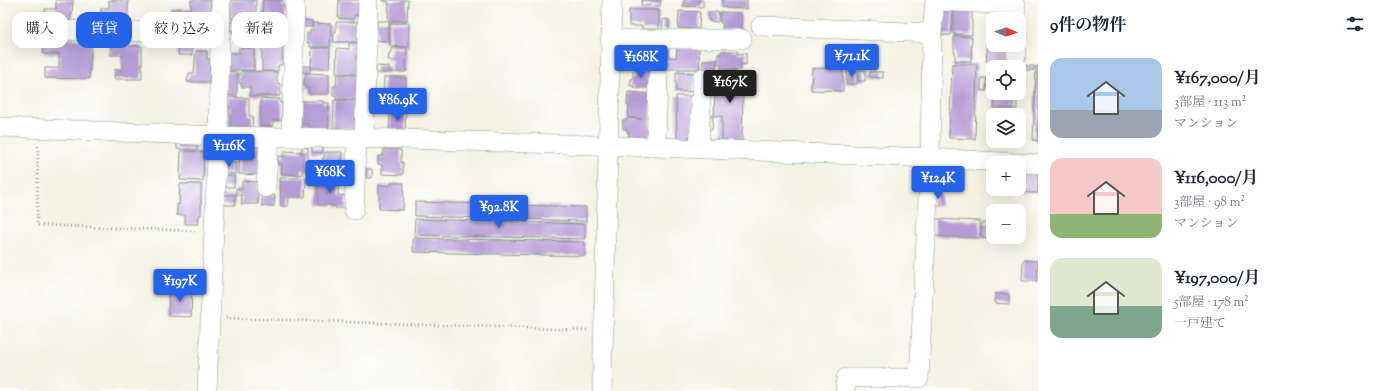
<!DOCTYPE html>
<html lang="ja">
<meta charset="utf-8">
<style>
body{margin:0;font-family:"Sorts Mill Goudy","Noto Serif JP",serif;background:#f2f2f3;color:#1f2937;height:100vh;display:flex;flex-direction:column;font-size:15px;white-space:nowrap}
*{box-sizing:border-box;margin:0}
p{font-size:13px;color:#747a83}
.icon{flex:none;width:22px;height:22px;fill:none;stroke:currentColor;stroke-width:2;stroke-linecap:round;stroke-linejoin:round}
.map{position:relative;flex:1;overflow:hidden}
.side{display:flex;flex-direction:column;background:#fff;width:340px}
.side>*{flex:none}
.hud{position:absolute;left:12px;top:12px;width:380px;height:36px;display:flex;gap:8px}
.needle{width:26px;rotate:92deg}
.buttons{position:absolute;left:986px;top:12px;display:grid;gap:8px}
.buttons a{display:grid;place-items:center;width:40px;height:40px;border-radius:8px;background:#fff;box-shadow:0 4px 16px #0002;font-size:20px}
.price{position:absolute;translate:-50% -34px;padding:0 9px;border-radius:4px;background:#2563eb;color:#fff;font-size:13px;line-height:26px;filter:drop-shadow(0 1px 2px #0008)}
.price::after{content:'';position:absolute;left:50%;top:24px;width:12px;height:9px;margin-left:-6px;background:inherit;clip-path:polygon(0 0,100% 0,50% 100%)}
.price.current{background:#222;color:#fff}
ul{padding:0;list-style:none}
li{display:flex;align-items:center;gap:12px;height:100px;padding:0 12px}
li span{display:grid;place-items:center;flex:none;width:112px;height:80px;border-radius:12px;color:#555}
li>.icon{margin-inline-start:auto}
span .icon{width:48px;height:48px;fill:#fffc;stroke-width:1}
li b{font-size:17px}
h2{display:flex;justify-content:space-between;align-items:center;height:48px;padding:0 12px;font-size:17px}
.pill{padding:0 14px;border-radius:12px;background:#fff;box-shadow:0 4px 16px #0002;font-size:14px;line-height:36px}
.pill.current{background:#2563eb;color:#fff}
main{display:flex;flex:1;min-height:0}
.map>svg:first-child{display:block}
</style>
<main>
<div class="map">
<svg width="1038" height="391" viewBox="0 0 1038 391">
<rect width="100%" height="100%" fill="#fff"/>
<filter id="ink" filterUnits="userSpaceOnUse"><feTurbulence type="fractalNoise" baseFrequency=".025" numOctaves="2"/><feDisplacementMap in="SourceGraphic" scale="8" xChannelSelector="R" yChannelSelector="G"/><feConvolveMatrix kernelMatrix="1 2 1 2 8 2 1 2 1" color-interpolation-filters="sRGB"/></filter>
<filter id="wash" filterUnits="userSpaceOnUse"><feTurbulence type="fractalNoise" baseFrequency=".012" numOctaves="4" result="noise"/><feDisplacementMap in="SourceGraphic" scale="16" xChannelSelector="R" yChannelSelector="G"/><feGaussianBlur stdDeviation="0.9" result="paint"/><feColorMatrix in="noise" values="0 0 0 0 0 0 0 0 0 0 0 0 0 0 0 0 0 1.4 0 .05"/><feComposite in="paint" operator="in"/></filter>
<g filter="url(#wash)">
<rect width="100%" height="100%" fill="#f4f2e3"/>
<g id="blocks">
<path fill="#b69cd6" d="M56,0H73L72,15H71V20L45,19V9H56Z
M109,0H128V21H122V18H118V21H104V17H101V8H109Z
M191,0H210L211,18H185V9H191Z
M231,0H256V19L235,18L256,20L255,41H251V45H238V40H235V33H232V30H230V22H232L233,18H231Z
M263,0H283V6L285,7L286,19L262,18Z
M339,0H361L360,15H354V19L338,18Z
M382,0H408L407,21L388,20L389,2L382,1Z
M642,0H661L660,6L641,5Z
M684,0H703V7L683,6Z
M722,0H747V9L725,8V7H722Z
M171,9H184V23H171Z
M629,10H659V29H642V26H629Z
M954,10L972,11V35L953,34Z
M679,11L700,12L699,29L678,28Z
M946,11H953L951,35H942L943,14Z
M709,12H719L718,22L709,21Z
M720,12L741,13V30H722L723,23H720Z
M993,12L1005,13V15H1008V19H992Z
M663,19L669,20V30H662Z
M261,20H285V35H281V43L261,42Z
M302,20L312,21V27H302Z
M377,21H389L388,41L377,40Z
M336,22H360L359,42H333L334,32H336Z
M313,23L331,24L330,47H310V43H307V33L310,34V30H313Z
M390,23H409V47L390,46Z
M954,36L972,37L971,61H955V52H954Z
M43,38L92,39L89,79L45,78V68H59V54H43Z
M111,41H126L125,46H142V79H114L115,70H122V55H110Z
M179,42L192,43V55H178Z
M988,42L993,43V45H1007L1006,62L986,61Z
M349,43H360L357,74L336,73L337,48L349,49Z
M262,46L282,47V65H278V71H262Z
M239,48H254V70H227V53H239Z
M312,48H330L329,68H311Z
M391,48H407L406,72H391L392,60H388L389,53H391Z
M662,48H668V57L676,58L677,48L699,49L700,69H667L668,61H662Z
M638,49H655V53H659V68L629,67L630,55H638Z
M196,51H207V59H210L209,82H187L189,73H194Z
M721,51H738V54L746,53V65L741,64V70H721V65L718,64V54H721Z
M703,60H717L716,69H703Z
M952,64H977L975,139L949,138Z
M995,65L1034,66V70H1019V67H995Z
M301,66H311L310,72L301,73Z
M376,66L389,67V73H376Z
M1036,66H1038V141L1033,140Z
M812,68L843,69V91L811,90Z
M633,70L652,71L649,88H634V86H630L631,79H633Z
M859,70H865V81H858Z
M225,71L237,72V96L225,95Z
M241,71L277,72V83L280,84V96H250V87H241V83H239V74H241Z
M847,71H857V84H846Z
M676,72L695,73L694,92L676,91Z
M870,72H883V78L870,77Z
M306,73L329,74V94H309V88H305L306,85H304L305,76H306Z
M708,74L746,76L745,95H743L742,141L722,140V116H714L715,94H712V87H717V80H707Z
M337,75H358V100L336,99V96H333V86H336Z
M384,77H406V110H383Z
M981,78H987L986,91L981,90Z
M628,92L651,94L649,139H628L629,132H627V129H623V120H627V118L642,119L628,117L629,105H627Z
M995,93H1017V109L994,108Z
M676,96H695L691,137H688V139H677Z
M228,97L249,98V116H253L252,129H247V126H230V107H228Z
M261,98L280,99V103H282V120H273V126H260Z
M334,100L358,101L356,129L333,128Z
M302,101H323V103H329L328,129L309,128V124H301Z
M390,111L406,112L405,132L389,131Z
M705,116H713L712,130H704Z
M177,139H197V150L177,149Z
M312,146L323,147V153L312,152Z
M240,147H260L259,175L239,174Z
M302,147L308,148V170H302V175L281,174L282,164H278V156L284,157V151L302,152Z
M384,149L401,150V162H403V175L382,174V165L378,164V156H383Z
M181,151L204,152L203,181L180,180Z
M325,152H342V161H348V173H342V176L322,175L323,158H324Z
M223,162H236V174L222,173Z
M1019,168L1038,169V193L1007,192V189H1019Z
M366,169H372V178H366Z
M223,175L234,176V187H222Z
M280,178H306L305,197H289L288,206H281Z
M318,179L339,180L338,195L346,196V208H335V205H318Z
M242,181L258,182V204H241L242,195H236V188L242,189Z
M391,183H404L403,210L379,209V185L390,186Z
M180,184H201V215H199L198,224H185V215H177V204L179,205Z
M936,193L941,194V206H935Z
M223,195H235V205H222Z
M262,195H275L274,206H262Z
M415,202L586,207V221L415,216Z
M415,219L585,224V239L414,235Z
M935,219L980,221V238L934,236Z
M982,223H993V237H1020L1019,240L981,238Z
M413,238L585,242V256L413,252Z
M1023,260L1038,261L1037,281H1022Z
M169,289L192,290L191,317L168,316Z
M995,294H1009V304L995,303Z"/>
</g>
</g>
<g filter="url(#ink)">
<use href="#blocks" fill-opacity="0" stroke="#8a988c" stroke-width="1"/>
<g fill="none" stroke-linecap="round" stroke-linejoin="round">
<g stroke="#8a988c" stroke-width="20">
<path id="minor" d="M935,1L1016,5V19
M761,26L932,33
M46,30L220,33
M610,39H742
M1016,45V57
M0,127L218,136L403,139L656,147L930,158L1019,163
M291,137L295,0
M364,138L368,0
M656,147L658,76
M699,149L702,78
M1019,163L1038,164
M266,188L269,137
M354,210L357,138
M207,391L218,136L221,0
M602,391L612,0
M845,391L846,378H919L930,158L932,33L935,0"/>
</g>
<path stroke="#8a988c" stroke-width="2.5" stroke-dasharray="1 3" stroke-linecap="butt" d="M38,146L37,225L196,231
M226,318L587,330"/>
<use href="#minor" stroke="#fff" stroke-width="19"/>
</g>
</g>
</svg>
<div class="buttons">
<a><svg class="needle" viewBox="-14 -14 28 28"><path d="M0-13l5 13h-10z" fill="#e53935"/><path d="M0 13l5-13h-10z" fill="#747a83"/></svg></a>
<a><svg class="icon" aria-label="locate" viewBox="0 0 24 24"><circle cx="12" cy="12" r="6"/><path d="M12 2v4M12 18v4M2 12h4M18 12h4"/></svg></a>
<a><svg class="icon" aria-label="layers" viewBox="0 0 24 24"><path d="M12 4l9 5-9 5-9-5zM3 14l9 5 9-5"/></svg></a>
<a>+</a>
<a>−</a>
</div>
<b class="price" style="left:852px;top:78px">¥71.1K</b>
<b class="price" style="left:641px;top:79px">¥168K</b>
<b class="price current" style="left:730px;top:104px">¥167K</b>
<b class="price" style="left:398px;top:122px">¥86.9K</b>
<b class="price" style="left:229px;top:168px">¥116K</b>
<b class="price" style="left:330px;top:194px">¥68K</b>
<b class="price" style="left:938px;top:200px">¥124K</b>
<b class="price" style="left:499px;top:229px">¥92.8K</b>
<b class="price" style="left:180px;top:303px">¥197K</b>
<div class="hud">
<a class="pill">購入</a>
<a class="pill current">賃貸</a>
<a class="pill">絞り込み</a>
<a class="pill">新着</a>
</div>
</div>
<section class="side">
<h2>9件の物件<svg class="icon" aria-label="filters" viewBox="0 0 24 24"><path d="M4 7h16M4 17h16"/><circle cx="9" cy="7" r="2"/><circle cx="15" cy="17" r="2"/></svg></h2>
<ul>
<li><span style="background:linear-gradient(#a9c7e8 65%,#9aa5b1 0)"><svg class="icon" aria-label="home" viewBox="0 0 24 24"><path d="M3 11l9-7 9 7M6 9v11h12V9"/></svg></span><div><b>¥167,000/月</b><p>3部屋 · 113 m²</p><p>マンション</p></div></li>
<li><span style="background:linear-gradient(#f6c9c9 70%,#8fb573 0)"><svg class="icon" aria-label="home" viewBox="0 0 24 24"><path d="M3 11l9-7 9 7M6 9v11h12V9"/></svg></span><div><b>¥116,000/月</b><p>3部屋 · 98 m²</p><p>マンション</p></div></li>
<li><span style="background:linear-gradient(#dfe7d0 60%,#7fa58c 0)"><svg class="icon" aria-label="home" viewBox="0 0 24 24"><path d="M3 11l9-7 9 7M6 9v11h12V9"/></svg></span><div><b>¥197,000/月</b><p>5部屋 · 178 m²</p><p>一戸建て</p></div></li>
</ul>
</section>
</main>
